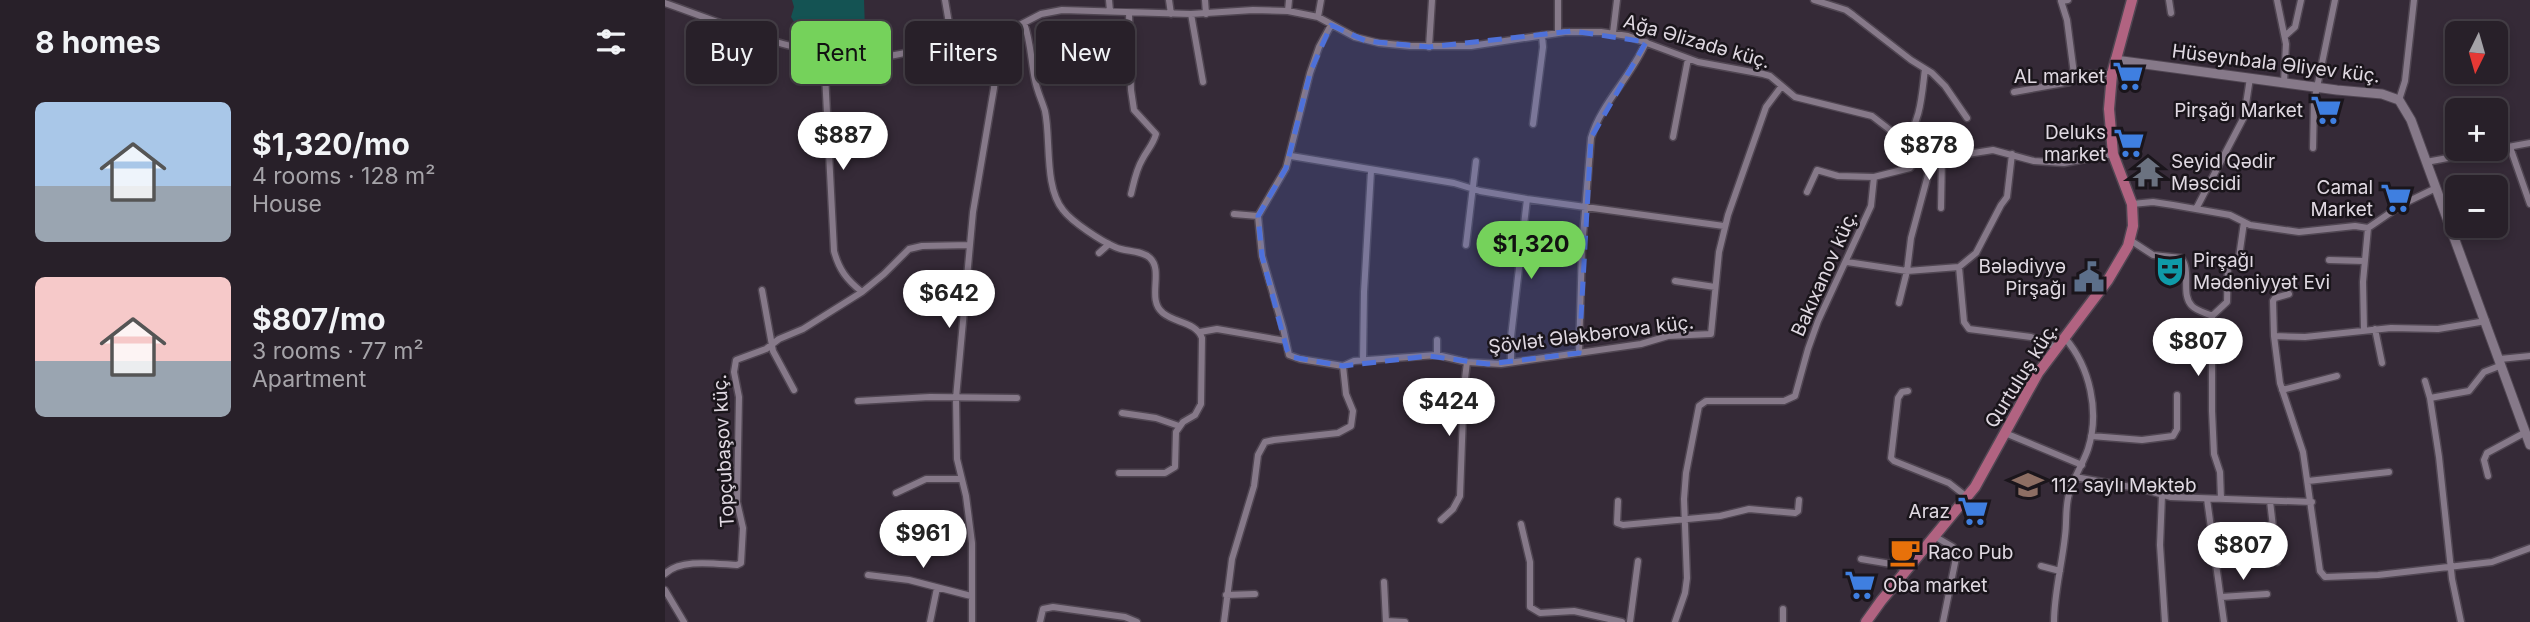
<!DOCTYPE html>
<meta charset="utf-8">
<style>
body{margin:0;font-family:Inter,sans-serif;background:#342d35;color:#f1f3f6;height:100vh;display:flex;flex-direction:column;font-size:26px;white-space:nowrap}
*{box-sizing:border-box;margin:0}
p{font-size:23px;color:#a5a3a8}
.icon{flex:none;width:38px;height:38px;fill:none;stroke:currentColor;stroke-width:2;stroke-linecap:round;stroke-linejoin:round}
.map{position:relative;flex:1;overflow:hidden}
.side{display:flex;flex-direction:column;background:#282029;width:665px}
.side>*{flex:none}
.top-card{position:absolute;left:21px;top:21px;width:665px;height:63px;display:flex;gap:14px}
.needle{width:46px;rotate:185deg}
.buttons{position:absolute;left:1780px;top:21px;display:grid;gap:14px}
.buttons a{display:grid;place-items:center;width:63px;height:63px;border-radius:10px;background:#282029;box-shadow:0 4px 10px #0003,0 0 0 2px #443e46;font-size:35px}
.price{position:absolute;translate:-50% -60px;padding:0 16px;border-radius:24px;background:#fff;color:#222;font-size:23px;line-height:46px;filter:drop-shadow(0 2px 4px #0008)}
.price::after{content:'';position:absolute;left:50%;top:42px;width:21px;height:16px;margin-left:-10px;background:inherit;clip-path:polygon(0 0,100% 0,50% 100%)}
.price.on{background:#75d25b;color:#111}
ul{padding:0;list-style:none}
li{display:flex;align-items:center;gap:21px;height:175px;padding:0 35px}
li span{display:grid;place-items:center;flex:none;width:196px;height:140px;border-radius:10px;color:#555}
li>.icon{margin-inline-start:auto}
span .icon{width:84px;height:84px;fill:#fffc;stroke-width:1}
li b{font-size:30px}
h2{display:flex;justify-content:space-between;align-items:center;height:84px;padding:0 35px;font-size:30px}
.chip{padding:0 24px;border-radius:10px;background:#282029;box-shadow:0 4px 10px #0003,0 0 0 2px #443e46;font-size:24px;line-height:63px}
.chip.on{background:#75d25b;color:#111}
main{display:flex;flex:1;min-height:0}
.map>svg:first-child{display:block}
</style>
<main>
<section class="side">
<h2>8 homes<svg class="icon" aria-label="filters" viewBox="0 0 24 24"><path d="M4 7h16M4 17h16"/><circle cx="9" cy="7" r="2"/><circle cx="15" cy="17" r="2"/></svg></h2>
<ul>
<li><span style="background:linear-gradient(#a9c7e8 60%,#9aa5b1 0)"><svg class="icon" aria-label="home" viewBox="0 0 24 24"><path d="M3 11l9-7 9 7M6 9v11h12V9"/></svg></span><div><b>$1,320/mo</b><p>4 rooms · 128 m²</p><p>House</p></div></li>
<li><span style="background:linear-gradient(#f6c9c9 60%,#9aa5b1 0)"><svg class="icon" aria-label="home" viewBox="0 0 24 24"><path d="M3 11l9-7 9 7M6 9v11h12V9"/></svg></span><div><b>$807/mo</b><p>3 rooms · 77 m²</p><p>Apartment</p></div></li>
</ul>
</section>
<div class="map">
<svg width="1865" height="622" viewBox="0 0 1865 622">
<rect width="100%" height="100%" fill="#352a37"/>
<path fill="#145353" d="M127,0H199L200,30L194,40C165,44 142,44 126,17L129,7Z"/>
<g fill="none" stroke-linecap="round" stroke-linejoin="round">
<g stroke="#504652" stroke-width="9">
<path id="street" d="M280,0L287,41
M444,0L445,11
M504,0L506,14
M540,0L541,14
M1149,0L1181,10L1188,15L1246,60L1267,73L1280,86L1302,118
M1403,0L1396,1L1402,20L1409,74
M1504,0L1506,13
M1612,0L1621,44L1619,82
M0,3C69,27 137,59 211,57C252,56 293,30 332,39
M623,11L624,0
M464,13L466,90L469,110L491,134C488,145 482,150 477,160C471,170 469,182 466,194
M526,14L538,82
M653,17L656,0
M359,23C366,42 366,61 370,80C372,91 377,101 380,111C386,139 379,187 398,210C407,222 436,241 450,247C460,252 477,250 485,258C499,271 481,300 498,313C510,323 531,322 537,338L536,404L530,415L518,422L511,432L510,467L500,473H454
M666,25L654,47L645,73L621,168L593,216L597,256L618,328L624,355L635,359L678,366
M893,33V0
M948,33L952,0
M1620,36L1630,27L1636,0
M332,39L339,33L376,14L397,10L526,14L588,10L623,11L653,17L690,37L714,43L745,46H806L900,32H936L963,36L1033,62L1098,74L1105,76L1130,97L1207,116L1229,133L1238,142L1244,153L1252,159L1264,160L1328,150L1369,161L1399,163L1448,154
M764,47L767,0
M159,54L169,251C174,270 182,280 197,292
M1349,92L1405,82L1409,74H1447
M1734,100L1740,81L1749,0
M868,124L878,47L877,35
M1008,137L1023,59
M1238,142C1256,125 1257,92 1260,69
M1845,147L1865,204
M1648,148L1649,102L1670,0
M626,156L789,183L815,191L862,199L1059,226
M1761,162L1865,143
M1142,192L1152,170L1173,176L1209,177L1245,168L1252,159
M1467,204L1488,202L1508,205L1565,215L1585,225L1634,232L1690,226L1703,228L1738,204L1771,188
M1276,208L1277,157
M1531,209L1579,117L1585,78
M569,214L593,216
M1465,240L1488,255L1516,258C1527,271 1515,294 1527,306C1532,311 1541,313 1547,316
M801,245L811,161
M434,253L444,244
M1664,260L1699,261
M1182,262L1242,271L1294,267L1311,253L1336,205L1342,197L1347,154
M1294,267L1299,322L1304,329L1366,337L1391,347
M1010,281L1050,287
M97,290L108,351L129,390
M1234,303L1242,271L1246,238L1263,175L1264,160
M1821,321L1773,329L1726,328L1640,337L1609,336L1615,383L1638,452L1655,571L1660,577L1713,575L1827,562L1865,548
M1710,329L1717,363
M1699,330L1698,282L1703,228
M535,332L552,329L621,341
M1609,336L1608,301L1610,298L1624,294
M772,340V355
M914,353L917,248L926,138C936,103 967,76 981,42
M1835,359L1865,356
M698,360L699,292L706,171
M846,362V337L862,199
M678,366L689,361L772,355L802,362L836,364L976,344L1003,336L1046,334L1054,252L1063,215L1101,107L1116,87
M1760,381L1765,398
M1617,390L1672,376
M1243,391L1237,392L1233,398L1226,458L1229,461L1284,483L1302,497
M193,401L265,397L352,398
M457,413L491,418L514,426
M1340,433L1417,465
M1426,436L1477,440L1508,436L1512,429V395
M1823,476L1819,460L1822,453L1861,432
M1410,477L1477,489L1506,497L1647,502
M1643,481L1724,472
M231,493L261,479H296
M1497,495L1495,545L1500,622
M1542,499L1559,622
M1556,499L1555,472L1549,454L1547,411V316L1562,302L1563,263L1574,257L1579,222
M953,501L952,523L958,525L1055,516L1084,509L1130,513L1133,511L1134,500
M1605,501L1612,562
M776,520L788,509L795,496L799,387L802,362
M856,524L865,562V607L875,613L909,611L957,622
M1269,536L1288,547L1292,553L1278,622
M1196,559L1232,565L1241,571
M1376,566L1395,571
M0,574C15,558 52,564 72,565L76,563L78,528L72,502L74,397L69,372L71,360L101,349L114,339L138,329L197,292L219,274L244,249L257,246L305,245
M203,575L244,580L306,596
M719,582L721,622
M0,590L19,622
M561,595L590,594
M1556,597L1602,594
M1118,609V622
M721,621L740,622
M265,622L272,588
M307,622V543L301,496L292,459L291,398L308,212L329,88L332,39
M375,622L378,609L388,607L460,617L472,622
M559,622L567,559L589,486L593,455L600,442L609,440L673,433L686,426L688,411L681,394L678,366
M965,622L973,561
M1010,622L1020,593L1022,578L1019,499L1021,473L1034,406L1041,401H1119L1130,396L1143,349L1153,321L1206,206L1209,177
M1389,622C1389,593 1397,565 1400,536C1402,522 1400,508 1404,494C1408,478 1418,464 1423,449C1435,412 1425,367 1400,338
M1796,622L1787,579L1774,457L1765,398L1804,391L1819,372L1837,365"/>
</g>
<g stroke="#504652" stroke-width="11">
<path id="secondary" d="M1450,60L1672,90L1717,94L1734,100L1746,120L1865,445"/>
</g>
<g stroke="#504652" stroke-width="13">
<path id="primary" d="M1201,622L1216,601L1310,487L1373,373L1443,280L1463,246L1468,226L1467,204L1448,154L1444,109L1447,74L1467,0"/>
</g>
<use href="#street" stroke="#867989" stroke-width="6"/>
<use href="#secondary" stroke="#867989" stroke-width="9"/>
<use href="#primary" stroke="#b16381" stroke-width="10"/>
</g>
<path fill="#4e71da" fill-opacity="0.2" stroke="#4e71da" stroke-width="5" stroke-dasharray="14 9" stroke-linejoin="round" d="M666,25L701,41L764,47L908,31L981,42L926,138L914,353L823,364L764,356L678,366L626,357L622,350L597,256L593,216L621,168L645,73Z"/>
<defs>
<g id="supermarket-bare" transform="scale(2.415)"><path d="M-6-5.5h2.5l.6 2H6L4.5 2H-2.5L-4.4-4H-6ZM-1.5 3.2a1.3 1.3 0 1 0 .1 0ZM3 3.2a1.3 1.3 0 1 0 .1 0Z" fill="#3f7fe0" stroke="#1a151b" stroke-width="2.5" paint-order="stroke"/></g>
<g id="temple-bare" transform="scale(2.415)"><path d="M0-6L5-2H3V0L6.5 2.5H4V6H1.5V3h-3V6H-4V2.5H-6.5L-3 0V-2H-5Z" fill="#6b7280" stroke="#1a151b" stroke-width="2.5" paint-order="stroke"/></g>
<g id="theatre-bare" transform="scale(2.415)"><path d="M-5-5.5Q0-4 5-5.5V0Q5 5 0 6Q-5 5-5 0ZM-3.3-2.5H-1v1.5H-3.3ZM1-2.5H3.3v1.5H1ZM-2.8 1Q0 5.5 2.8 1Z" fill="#0f9aa8" stroke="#1a151b" stroke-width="2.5" paint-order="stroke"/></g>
<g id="civic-bare" transform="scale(2.415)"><path d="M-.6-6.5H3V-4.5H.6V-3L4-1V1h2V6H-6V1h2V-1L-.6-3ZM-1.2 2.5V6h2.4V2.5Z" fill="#5c6f8a" stroke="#1a151b" stroke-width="2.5" paint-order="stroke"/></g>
<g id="school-bare" transform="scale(2.415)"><path d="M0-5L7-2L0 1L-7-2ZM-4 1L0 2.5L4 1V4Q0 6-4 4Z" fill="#8d6e63" stroke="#1a151b" stroke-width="2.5" paint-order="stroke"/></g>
<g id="cafe-bare" transform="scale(2.415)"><path d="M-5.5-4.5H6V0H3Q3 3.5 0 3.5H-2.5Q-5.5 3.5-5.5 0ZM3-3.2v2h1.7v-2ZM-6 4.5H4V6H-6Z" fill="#e8710a" stroke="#1a151b" stroke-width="2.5" paint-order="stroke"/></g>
</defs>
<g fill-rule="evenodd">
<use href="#supermarket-bare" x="1463" y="76"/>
<use href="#supermarket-bare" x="1661" y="110"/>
<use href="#supermarket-bare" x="1464" y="143"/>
<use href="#temple-bare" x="1483" y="172"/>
<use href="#supermarket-bare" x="1731" y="198"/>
<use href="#theatre-bare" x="1505" y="271"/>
<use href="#civic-bare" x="1424" y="277"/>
<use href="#school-bare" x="1363" y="485"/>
<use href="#supermarket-bare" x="1308" y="511"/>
<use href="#cafe-bare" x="1240" y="552"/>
<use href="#supermarket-bare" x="1195" y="585"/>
</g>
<g text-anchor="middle" stroke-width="5" stroke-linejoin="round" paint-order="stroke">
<g font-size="19" fill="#e0d9e2" stroke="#1a151b">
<text transform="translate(1032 41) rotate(16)" y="7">Ağa Əlizadə küç.</text>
<text transform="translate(1611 63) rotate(7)" y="7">Hüseynbala Əliyev küç.</text>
<text transform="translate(1159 273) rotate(-66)" y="7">Bakıxanov küç.</text>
<text transform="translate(926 334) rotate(-7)" y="7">Şövlət Ələkbərova küç.</text>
<text transform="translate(1356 375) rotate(-58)" y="7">Qurtuluş küç.</text>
<text transform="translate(58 451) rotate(-93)" y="7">Topçubaşov küç.</text>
</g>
<g font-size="19" fill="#e0d9e2" stroke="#1a151b" text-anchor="end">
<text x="1440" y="83">AL market</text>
<text x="1638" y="117">Pirşağı Market</text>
<text x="1441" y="139">Deluks<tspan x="1441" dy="22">market</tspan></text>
<text x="1506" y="168" text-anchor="start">Seyid Qədir<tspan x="1506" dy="22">Məscidi</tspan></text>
<text x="1708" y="194">Camal<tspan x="1708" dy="22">Market</tspan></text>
<text x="1528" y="267" text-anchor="start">Pirşağı<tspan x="1528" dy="22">Mədəniyyət Evi</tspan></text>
<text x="1401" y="273">Bələdiyyə<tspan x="1401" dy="22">Pirşağı</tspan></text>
<text x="1386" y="492" text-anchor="start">112 saylı Məktəb</text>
<text x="1285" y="518">Araz</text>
<text x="1263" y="559" text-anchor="start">Raco Pub</text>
<text x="1218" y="592" text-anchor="start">Oba market</text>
</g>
</g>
</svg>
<div class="buttons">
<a><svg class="needle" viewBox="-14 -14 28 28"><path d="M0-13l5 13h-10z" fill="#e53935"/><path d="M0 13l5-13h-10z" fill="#a5a3a8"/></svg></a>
<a>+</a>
<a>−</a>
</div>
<b class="price" style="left:178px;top:172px">$887</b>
<b class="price" style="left:1264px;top:182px">$878</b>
<b class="price on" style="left:866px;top:281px">$1,320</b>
<b class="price" style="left:284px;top:330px">$642</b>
<b class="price" style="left:1533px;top:378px">$807</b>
<b class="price" style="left:784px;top:438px">$424</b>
<b class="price" style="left:258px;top:570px">$961</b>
<b class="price" style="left:1578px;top:582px">$807</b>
<div class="top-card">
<a class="chip">Buy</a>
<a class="chip on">Rent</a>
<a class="chip">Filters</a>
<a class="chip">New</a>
</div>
</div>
</main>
